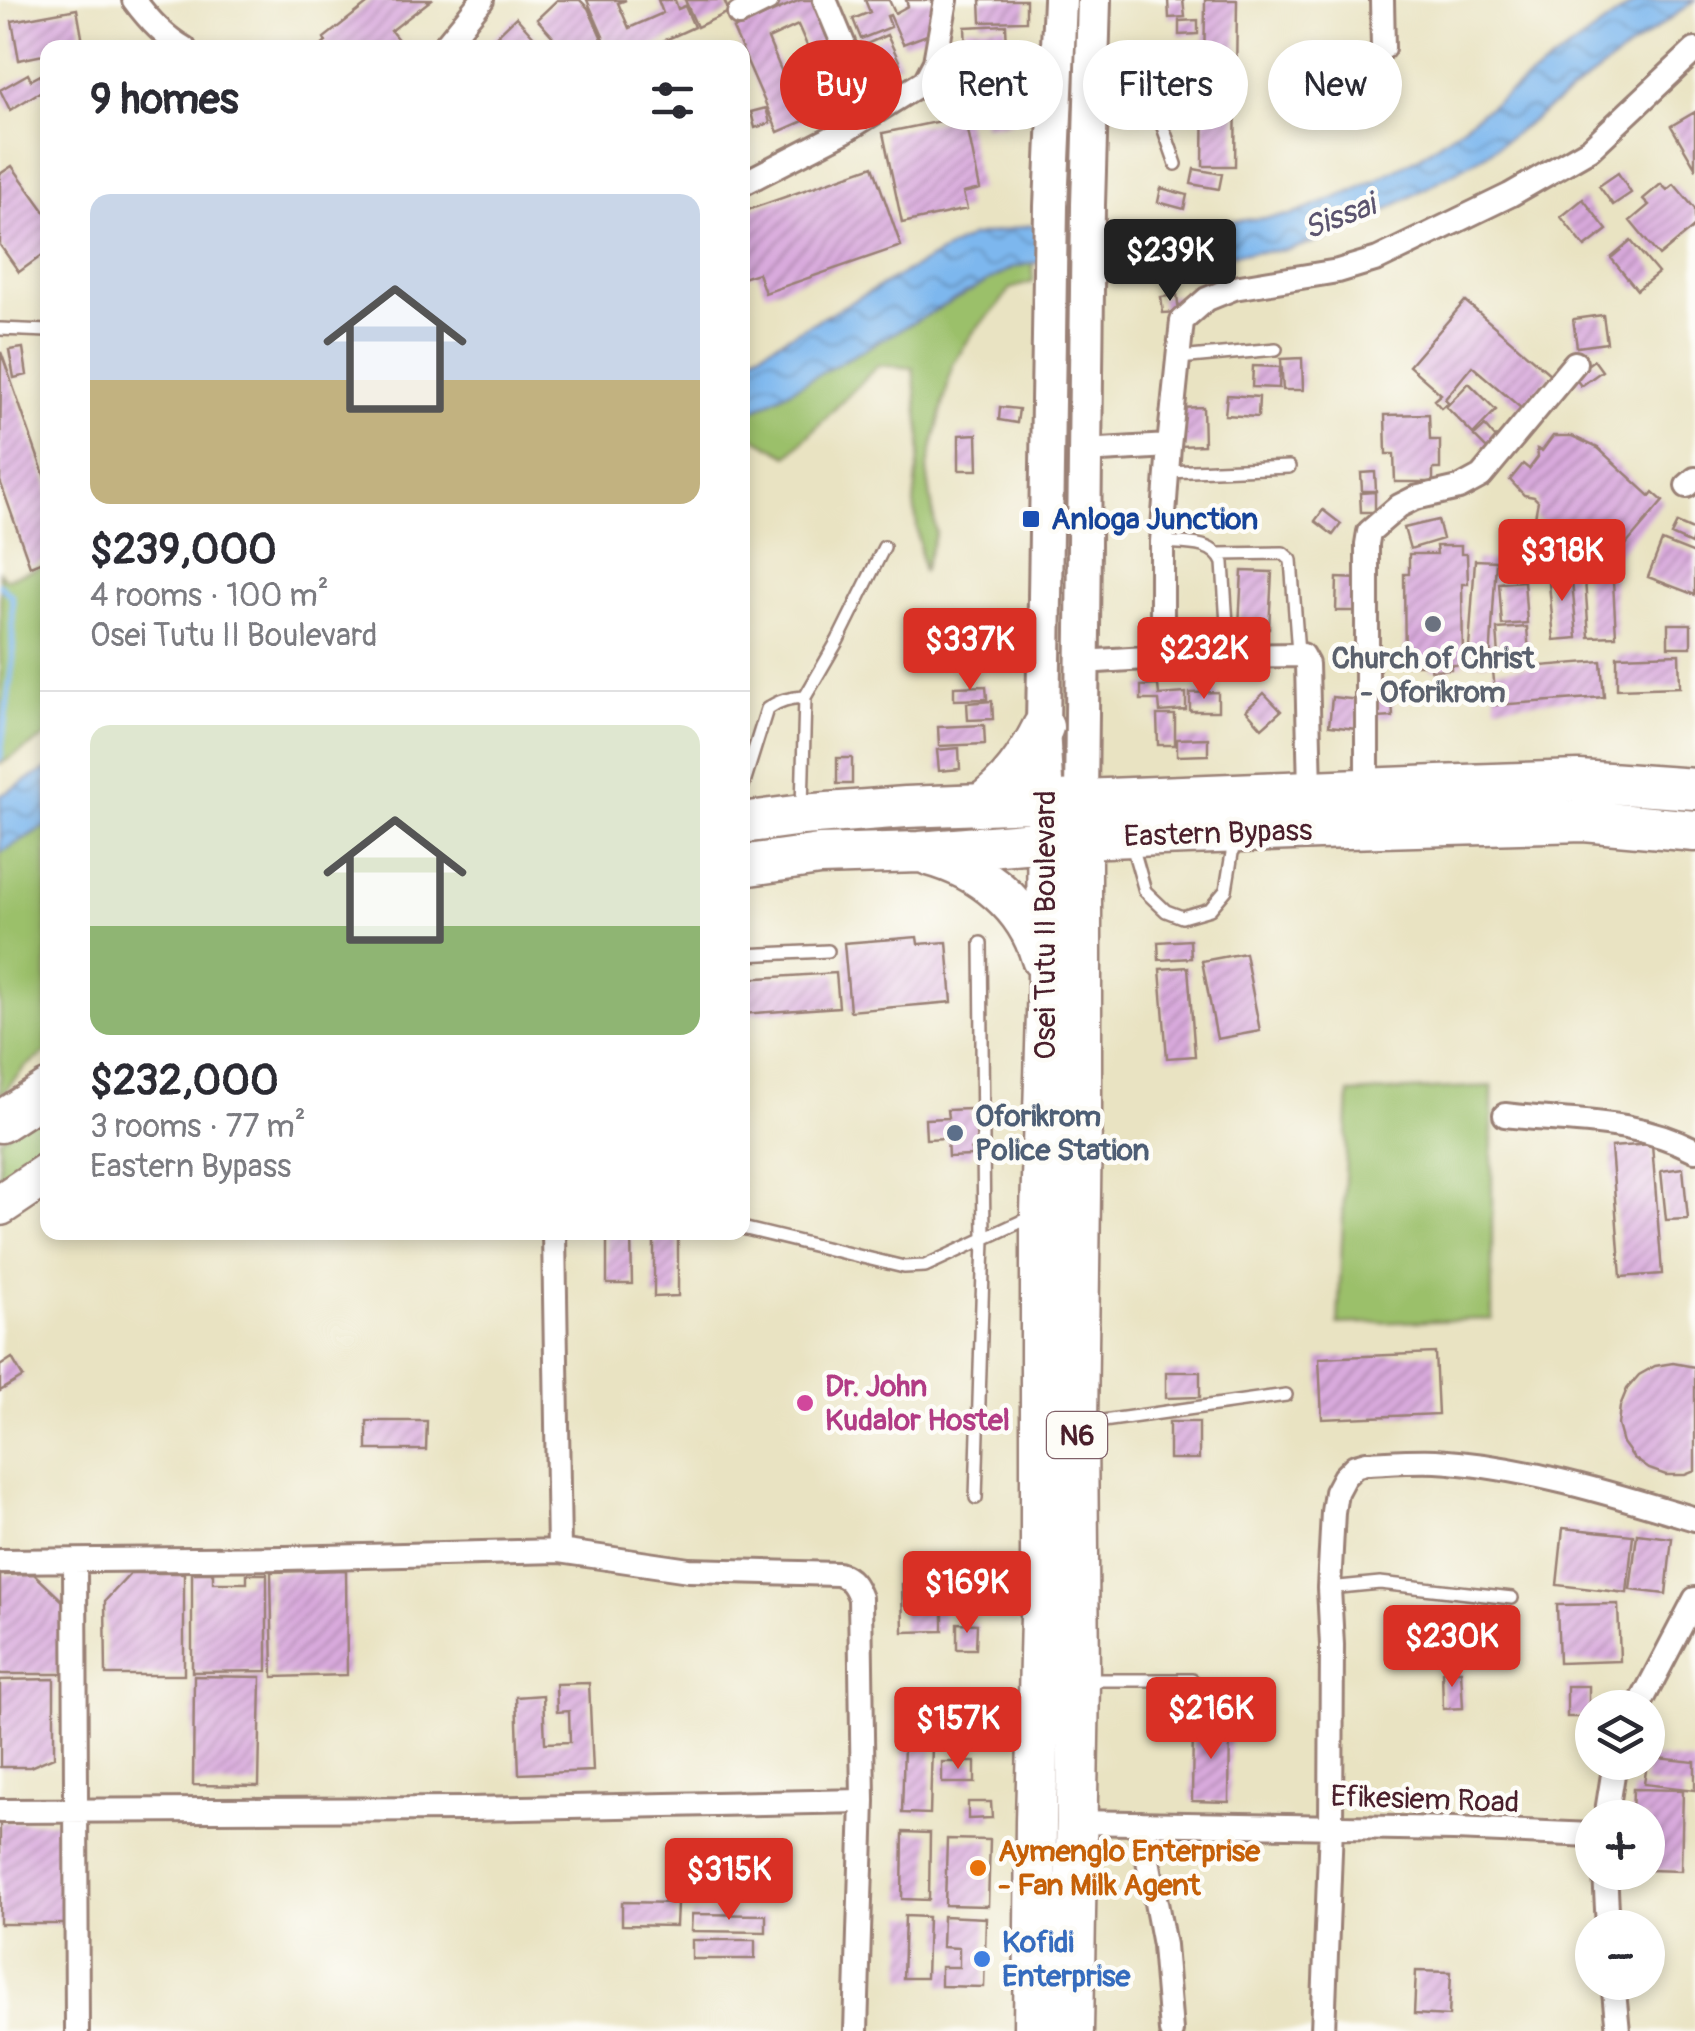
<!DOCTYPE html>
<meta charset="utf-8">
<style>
body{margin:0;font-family:Pangolin,sans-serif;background:#f7f7f7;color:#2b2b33;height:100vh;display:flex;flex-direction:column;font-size:38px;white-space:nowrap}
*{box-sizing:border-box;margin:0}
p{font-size:32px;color:#7c7c81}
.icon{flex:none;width:55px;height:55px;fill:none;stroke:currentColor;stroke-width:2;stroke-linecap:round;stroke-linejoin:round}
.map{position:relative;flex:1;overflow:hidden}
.drawer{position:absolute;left:40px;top:40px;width:710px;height:1200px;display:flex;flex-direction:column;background:#fff;border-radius:20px;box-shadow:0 5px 15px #0003}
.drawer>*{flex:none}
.hud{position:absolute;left:780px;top:40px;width:765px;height:90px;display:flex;gap:20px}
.buttons{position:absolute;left:1575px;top:1690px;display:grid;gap:20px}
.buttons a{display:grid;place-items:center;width:90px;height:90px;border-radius:50%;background:#fff;box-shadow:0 5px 15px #0003;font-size:50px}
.price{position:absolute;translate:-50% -85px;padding:0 22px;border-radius:10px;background:#d93025;color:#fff;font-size:32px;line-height:65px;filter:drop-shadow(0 2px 5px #0008)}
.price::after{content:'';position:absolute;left:50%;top:60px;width:30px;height:22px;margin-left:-15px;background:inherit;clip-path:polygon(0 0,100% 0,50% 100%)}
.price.on{background:#222;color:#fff}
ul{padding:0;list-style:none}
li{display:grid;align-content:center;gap:20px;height:530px;padding:0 50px}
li+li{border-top:2px solid #e1e1e2}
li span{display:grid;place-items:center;height:310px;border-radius:20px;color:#555}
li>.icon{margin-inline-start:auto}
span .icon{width:180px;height:180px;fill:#fffc;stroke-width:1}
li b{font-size:42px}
h2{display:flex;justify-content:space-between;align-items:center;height:120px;padding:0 50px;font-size:42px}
.pill{padding:0 35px;border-radius:45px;background:#fff;box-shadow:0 5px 15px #0003;font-size:35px;line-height:90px}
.pill.on{background:#d93025;color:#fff}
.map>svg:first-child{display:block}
</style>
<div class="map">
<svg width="1695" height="2031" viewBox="0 0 1695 2031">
<defs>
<pattern id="water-waves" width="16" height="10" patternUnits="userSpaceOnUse" patternTransform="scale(2.5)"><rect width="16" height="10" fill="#7db7ee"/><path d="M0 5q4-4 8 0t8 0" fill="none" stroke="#6894c1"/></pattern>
<pattern id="building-hatch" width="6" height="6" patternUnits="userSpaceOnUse" patternTransform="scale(2.5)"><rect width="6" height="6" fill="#d9aadd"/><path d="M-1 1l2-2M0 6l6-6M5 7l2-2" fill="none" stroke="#b28ab3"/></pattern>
</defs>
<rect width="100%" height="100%" fill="#fdfcf7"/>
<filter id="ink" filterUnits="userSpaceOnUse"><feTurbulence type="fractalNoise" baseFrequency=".01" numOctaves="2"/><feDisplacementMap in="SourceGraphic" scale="20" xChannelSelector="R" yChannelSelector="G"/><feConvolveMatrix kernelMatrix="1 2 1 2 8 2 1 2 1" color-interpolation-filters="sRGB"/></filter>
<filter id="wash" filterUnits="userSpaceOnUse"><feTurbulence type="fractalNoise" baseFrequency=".0048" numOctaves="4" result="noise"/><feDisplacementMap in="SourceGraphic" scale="40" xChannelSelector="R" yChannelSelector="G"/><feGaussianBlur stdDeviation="2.25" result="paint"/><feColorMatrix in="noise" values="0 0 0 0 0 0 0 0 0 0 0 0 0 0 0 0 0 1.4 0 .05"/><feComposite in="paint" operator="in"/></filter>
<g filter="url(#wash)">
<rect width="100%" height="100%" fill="#e9e3c2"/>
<path fill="#9bc06b" stroke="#72704b" stroke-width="2.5" d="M1033,263V282L1010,289L998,306L974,331L953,364L927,470L936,533L923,572L914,503L921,439L913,368L878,365L788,456L743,431L742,417L1014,267Z
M47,565V736L0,764V572L5,579Z
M47,825V1052L25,1067L0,1097V853Z
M1492,1086V1319L1338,1324L1349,1093Z
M47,1107V1156L0,1189V1139Z"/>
<path fill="url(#water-waves)" stroke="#646b8c" stroke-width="2.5" d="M1638,0H1695L1487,154L1343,234L1287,250L1209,256L1033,263L1014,267L743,416V361L970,237L1031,225L1181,227L1292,215L1349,193L1418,158Z
M47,769V825L0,853V796Z"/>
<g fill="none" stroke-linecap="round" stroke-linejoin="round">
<path stroke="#7db7ee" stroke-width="6" d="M0,585L12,596L13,658L0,758"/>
</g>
<g id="blocks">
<path fill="url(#building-hatch)" d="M372,0H431L391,31L405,48H319L326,42L324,38Z
M557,0H580L588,8L603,41L596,48H563L537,19Z
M587,0H626L618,3L629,28L663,13L658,0H675L678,9L685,6L694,27L648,48H608Z
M685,0H724L729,12L697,27Z
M800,0H816L854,90L844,95L849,105L834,112L828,102L817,107L811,94L825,87L798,25L768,39L794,101L806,96L815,116L778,132L733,29Z
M865,0H889L895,13L908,6L906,0H935L927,35L903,44L890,15L887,16L891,27L861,39L853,19L870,12Z
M980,0H1026V21L981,22Z
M1168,0H1183L1185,17L1169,18Z
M1205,0H1237L1235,166H1203Z
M77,9L84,48H48V54L19,60L12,21Z
M516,17L544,48H484Z
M1198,20V34L1179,35V21Z
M1006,25L1009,93L968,95L965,27Z
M887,35L900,63L875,74L862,46Z
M1175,53H1195L1196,68L1175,69Z
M48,71V87L10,110L0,90L28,74L31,80Z
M1009,95L1011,123L984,126L982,98Z
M766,108L770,123L755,128L751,112Z
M1695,112V167L1671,126Z
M965,116L980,189L963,193L967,209L902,223L883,133Z
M12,166L48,216V251L19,272L0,245V174Z
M873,166L901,246L765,293L758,273L742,278V212Z
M1194,169L1222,174L1219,189L1191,184Z
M1618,173L1631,193L1613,205L1599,186Z
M1661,184L1667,190L1674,184L1695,209V226L1659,256L1630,221L1649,205L1643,199Z
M1161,188L1187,195L1184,209L1158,202Z
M1583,199L1607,230L1585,247L1561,217Z
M1631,241L1658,273L1637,290L1611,258Z
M1177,295L1179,312L1163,313L1161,297Z
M1465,301L1551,375L1522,409L1472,366L1445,399L1448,402L1441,408L1434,400L1441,394L1409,366Z
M1603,315L1607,343L1577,347L1573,319Z
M23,348L27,375L14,378L9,350Z
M1,352L48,486V559L30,566L0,481Z
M1302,358L1303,390H1283L1281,359Z
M1594,360L1602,371L1581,386L1573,375Z
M1253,366L1280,367L1279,388L1252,387Z
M1469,383L1496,410L1473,434L1446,407Z
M1227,395L1259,397L1258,417L1225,415Z
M1000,407L1019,409L1017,423L999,420Z
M1203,407L1204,445L1180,446L1179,408Z
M1429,414L1430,440H1440V469H1433V482H1395L1394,454H1386L1385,415Z
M1485,426L1497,440L1487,449L1474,436Z
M977,434L978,470H959V435Z
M1553,436H1572L1598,448L1650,496L1653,492L1663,501L1613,560L1566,540L1535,517L1538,501L1534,497L1524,495L1510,480L1523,464L1529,469L1538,457L1537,449L1542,451Z
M1375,472L1376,491H1362L1361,473Z
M1375,492V512H1361L1360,493Z
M1323,510L1341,524L1333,535L1315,521Z
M1438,520L1443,539L1410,549L1404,528Z
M1677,523L1695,531L1691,544L1671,535Z
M1662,541L1695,554V595L1648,577Z
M1436,546H1461V554H1467L1468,584H1462L1463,665H1451V669L1431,670V665H1405L1404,574H1409V554H1437Z
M1475,560L1496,561L1490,663L1468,662Z
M1612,564L1616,636L1589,637L1584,565Z
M1571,569L1577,638L1554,640L1548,571Z
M1242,571L1272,572L1269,628L1239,626Z
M1337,578L1360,579V611H1336Z
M1524,581L1527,623L1502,625L1499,583Z
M938,615L967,616L966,627L938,626Z
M1668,624H1691V647H1668Z
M1527,627L1529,654L1499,656L1497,629Z
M1679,654L1680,687L1617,689V656Z
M1601,661L1604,697L1496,705L1493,670Z
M1391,682L1393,717L1377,718L1375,683Z
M1158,685L1159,695L1186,693V710L1160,712L1159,700H1141V686Z
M986,686L987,699L954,700V687Z
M1218,692V711H1190V693Z
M1264,693L1281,711L1262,728L1246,710Z
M1332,697L1360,700L1357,729L1329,726Z
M992,701L993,719L968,720L967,703Z
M1157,715H1175V745H1158Z
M984,725L985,744L939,746L938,727Z
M1208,738V755L1177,756V739Z
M959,748L960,769L939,771L937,750Z
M837,758H852V784H837Z
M917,937L918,944L947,942L952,1002L850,1011L844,943Z
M1190,940L1191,958L1159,960L1158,942Z
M1245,953L1260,1031L1217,1039L1202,961Z
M1188,967L1195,1056L1167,1058L1160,969Z
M836,973L839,1007L742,1014V979Z
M970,1109L971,1117H977L978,1149H971L972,1156L948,1157L947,1138L926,1139L925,1119L948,1118L947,1110Z
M1652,1144L1662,1274L1621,1277L1611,1147Z
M1683,1168L1688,1219L1666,1220L1661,1171Z
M607,1232H631L632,1284H607Z
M654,1232H678V1296L654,1297Z
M1435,1353L1438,1414L1322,1419L1319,1358Z
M12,1358L23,1377L0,1391V1366Z
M1673,1363L1695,1367V1471L1685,1475H1666L1649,1469L1634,1458L1623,1443L1618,1425L1620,1406L1627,1389L1639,1375L1655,1366Z
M1166,1372H1200V1397L1166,1398Z
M367,1421H427L426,1450H367Z
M1169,1422H1199V1459H1169Z
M1563,1528L1633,1535L1627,1593L1557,1585Z
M1637,1534L1672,1538L1666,1594L1630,1590Z
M346,1570L347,1675L273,1677L271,1572Z
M131,1573H184V1675H106L105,1601Z
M192,1573H213V1583H247V1574H267V1671L192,1672Z
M34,1574L66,1604L67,1674H0V1575Z
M902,1584H936V1603H943V1631L903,1632Z
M1618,1604L1620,1661L1559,1663L1557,1605Z
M957,1623L977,1624L976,1649H957Z
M1442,1671H1461L1463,1708L1443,1709Z
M194,1676L261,1677L259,1786L193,1785Z
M54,1679V1757L30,1767H0V1680Z
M589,1683L593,1771L519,1774L516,1697L543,1695L545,1743L570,1742L569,1711L557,1712L556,1684Z
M1567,1686H1589V1717H1567Z
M1193,1723H1230L1229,1802L1192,1801Z
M904,1744L932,1745L930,1814L902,1813Z
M1648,1757L1695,1762V1790L1644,1784Z
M942,1762H975V1783H942Z
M1633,1789L1683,1790L1681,1871L1648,1870V1818H1632Z
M968,1802H991L992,1818L968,1819Z
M0,1822H65L66,1924H0Z
M903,1832L930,1833L929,1900L902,1899Z
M947,1839L990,1840L988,1906L945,1905Z
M622,1902L677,1903L676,1926L622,1925Z
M692,1914L766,1915V1932L691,1931Z
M905,1916L928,1917L926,1978H903Z
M943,1916L986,1918L984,1987L941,1986V1967H959V1948L942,1947Z
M692,1940H755V1959H692Z
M1416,1971L1451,1972L1449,2016L1414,2014Z"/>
</g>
</g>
<g filter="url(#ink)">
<use href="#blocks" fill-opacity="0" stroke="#9a8176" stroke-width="2.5"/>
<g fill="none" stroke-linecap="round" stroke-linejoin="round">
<g stroke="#9a8176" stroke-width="16">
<path id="service" d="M1096,84L1136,85L1152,96L1176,164
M0,329L48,331
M1179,358L1276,349
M1167,472L1289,467
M1162,542C1183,544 1213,540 1223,563L1229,655
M1219,554L1283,553L1291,560L1298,653
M742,789L767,709C779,700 790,698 805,697L838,640L884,547
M802,808L805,697
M1131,842L1145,891L1166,911L1182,917L1210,909L1226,890L1234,841
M742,955L828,951
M742,1228L904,1267L925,1266L1033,1216
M1082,1424L1286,1395
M976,1498L984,1239L981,943
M1329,1588L1380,1583L1512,1598
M1083,1680H1192"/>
</g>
<g stroke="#9a8176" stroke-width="28">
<path id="minor" d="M134,0C148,19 163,36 184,48
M825,0L872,113
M1382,0L1383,48
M739,14L767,0
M443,48L482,0
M742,184L845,131L925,81L935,62L946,0
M1084,451L1169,446
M1687,486L1695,479
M1162,657V542L1169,446L1182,321L1207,299L1234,288L1338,271L1378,259L1510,195L1590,149L1695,50
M1082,662L1162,657L1302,655L1307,664L1310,790
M1367,789V544L1369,532L1399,506L1415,498L1459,488L1481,476L1575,363
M1505,1115C1573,1123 1632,1118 1695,1150
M554,1232L559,1551
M0,1561L285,1558L559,1551L689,1570L838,1574C851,1578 855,1585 860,1598L863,1801L856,2031
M75,1561L77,2031
M1638,1708L1695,1599
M0,1811L468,1809L863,1801
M1606,1818L1615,1762
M1076,1822L1454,1829L1592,1835
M1141,1823L1164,1945L1171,2031
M1605,1872L1608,1928
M1613,1982L1618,2031
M1323,2031L1331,1826L1332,1645L1329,1588L1333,1512L1336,1492L1344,1477L1355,1466L1366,1463C1389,1462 1413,1460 1436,1461C1522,1466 1613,1494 1695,1519"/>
</g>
<g stroke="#9a8176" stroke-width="38">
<path id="secondary" d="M1081,798L1088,205L1094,0
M1047,800L1043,727L1051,206L1060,0"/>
</g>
<g stroke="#9a8176" stroke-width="45">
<path id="trunk" d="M979,806C1009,785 1027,759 1043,727
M742,823L802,815L906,807L1463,785L1579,781L1695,789
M929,855C981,869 1027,905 1042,959
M742,866L819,855L920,852L1080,838L1347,828L1584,821L1695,831
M0,1122L48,1091
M0,1205L48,1173
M1034,2031L1036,1822L1041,1616V1213L1048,980L1047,800
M1073,2031L1079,1680L1077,1425L1081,1118V798"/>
</g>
<use href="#service" stroke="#fff" stroke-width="11"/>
<use href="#minor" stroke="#fff" stroke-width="22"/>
<use href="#secondary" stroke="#fff" stroke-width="32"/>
<use href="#trunk" stroke="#fff" stroke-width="40"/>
</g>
</g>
<rect fill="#1a4fb4" stroke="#fdfcf7" stroke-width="4" x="1021" y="509" width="20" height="20" rx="5"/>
<circle fill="#6b7280" stroke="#fdfcf7" stroke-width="4" cx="1433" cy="624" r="10"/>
<circle fill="#5c6f8a" stroke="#fdfcf7" stroke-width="4" cx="955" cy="1133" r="10"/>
<circle fill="#d1479c" stroke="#fdfcf7" stroke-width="4" cx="805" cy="1403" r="10"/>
<circle fill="#e8710a" stroke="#fdfcf7" stroke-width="4" cx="978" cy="1868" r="10"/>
<circle fill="#3f7fe0" stroke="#fdfcf7" stroke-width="4" cx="982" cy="1959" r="10"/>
<g text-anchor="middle" stroke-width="9" stroke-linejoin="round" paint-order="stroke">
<rect fill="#fdfcf7" stroke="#806168" stroke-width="2.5" x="1047" y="1412" width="60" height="46" rx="8"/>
<g font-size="28" font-weight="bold" fill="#4a1f2b">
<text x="1077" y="1445">N6</text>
</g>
<g font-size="30" font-weight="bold" fill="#164399" stroke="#fdfcf7" text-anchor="start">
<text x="1051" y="529">Anloga Junction</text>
</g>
<g font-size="30" font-weight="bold" fill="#5b616d" stroke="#fdfcf7">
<text x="1433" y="668">Church of Christ<tspan x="1433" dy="34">- Oforikrom</tspan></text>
</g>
<g font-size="30" fill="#4a1f2b" stroke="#fdfcf7">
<text transform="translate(1218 833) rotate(-2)" y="10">Eastern Bypass</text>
<text transform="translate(1045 925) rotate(-90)" y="10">Osei Tutu II Boulevard</text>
<text transform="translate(1425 1799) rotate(2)" y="10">Efikesiem Road</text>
</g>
<g font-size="30" font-weight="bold" fill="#4e5e75" stroke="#fdfcf7" text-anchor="start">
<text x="975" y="1126">Oforikrom<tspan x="975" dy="34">Police Station</tspan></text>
</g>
<g font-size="30" font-weight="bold" fill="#b23c85" stroke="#fdfcf7" text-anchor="start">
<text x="825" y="1396">Dr. John<tspan x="825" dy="34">Kudalor Hostel</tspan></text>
</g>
<g font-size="30" font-weight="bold" fill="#c56008" stroke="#fdfcf7" text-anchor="start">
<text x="998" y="1861">Aymenglo Enterprise<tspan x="998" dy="34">- Fan Milk Agent</tspan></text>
</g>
<g font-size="30" font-weight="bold" fill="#366cbe" stroke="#fdfcf7" text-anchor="start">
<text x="1002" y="1952">Kofidi<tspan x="1002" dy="34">Enterprise</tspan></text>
</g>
<g font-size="32" font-style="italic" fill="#5c546f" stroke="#fdfcf7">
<text transform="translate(1339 216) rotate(-21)" y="11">Sissai</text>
</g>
</g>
</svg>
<div class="buttons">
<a><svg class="icon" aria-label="layers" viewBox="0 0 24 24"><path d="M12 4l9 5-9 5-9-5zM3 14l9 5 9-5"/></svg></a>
<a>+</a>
<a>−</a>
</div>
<b class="price on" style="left:1170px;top:304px">$239K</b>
<b class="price" style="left:1562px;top:604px">$318K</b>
<b class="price" style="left:970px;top:693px">$337K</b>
<b class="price" style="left:1204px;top:702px">$232K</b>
<b class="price" style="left:967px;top:1636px">$169K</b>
<b class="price" style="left:1452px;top:1690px">$230K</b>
<b class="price" style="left:1211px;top:1762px">$216K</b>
<b class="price" style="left:958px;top:1772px">$157K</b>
<b class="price" style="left:729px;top:1923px">$315K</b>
<div class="hud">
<a class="pill on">Buy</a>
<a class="pill">Rent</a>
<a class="pill">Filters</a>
<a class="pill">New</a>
</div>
<section class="drawer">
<h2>9 homes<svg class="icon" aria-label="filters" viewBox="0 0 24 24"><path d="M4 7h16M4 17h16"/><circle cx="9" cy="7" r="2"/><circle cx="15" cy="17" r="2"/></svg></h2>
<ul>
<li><span style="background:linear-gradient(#c9d6e8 60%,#c2b280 0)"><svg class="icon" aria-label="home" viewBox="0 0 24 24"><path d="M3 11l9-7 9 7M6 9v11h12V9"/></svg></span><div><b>$239,000</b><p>4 rooms · 100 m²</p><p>Osei Tutu II Boulevard</p></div></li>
<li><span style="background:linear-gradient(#dfe7d0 65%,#8fb573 0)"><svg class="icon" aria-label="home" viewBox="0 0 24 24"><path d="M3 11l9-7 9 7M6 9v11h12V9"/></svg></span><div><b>$232,000</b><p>3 rooms · 77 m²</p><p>Eastern Bypass</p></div></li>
</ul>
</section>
</div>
